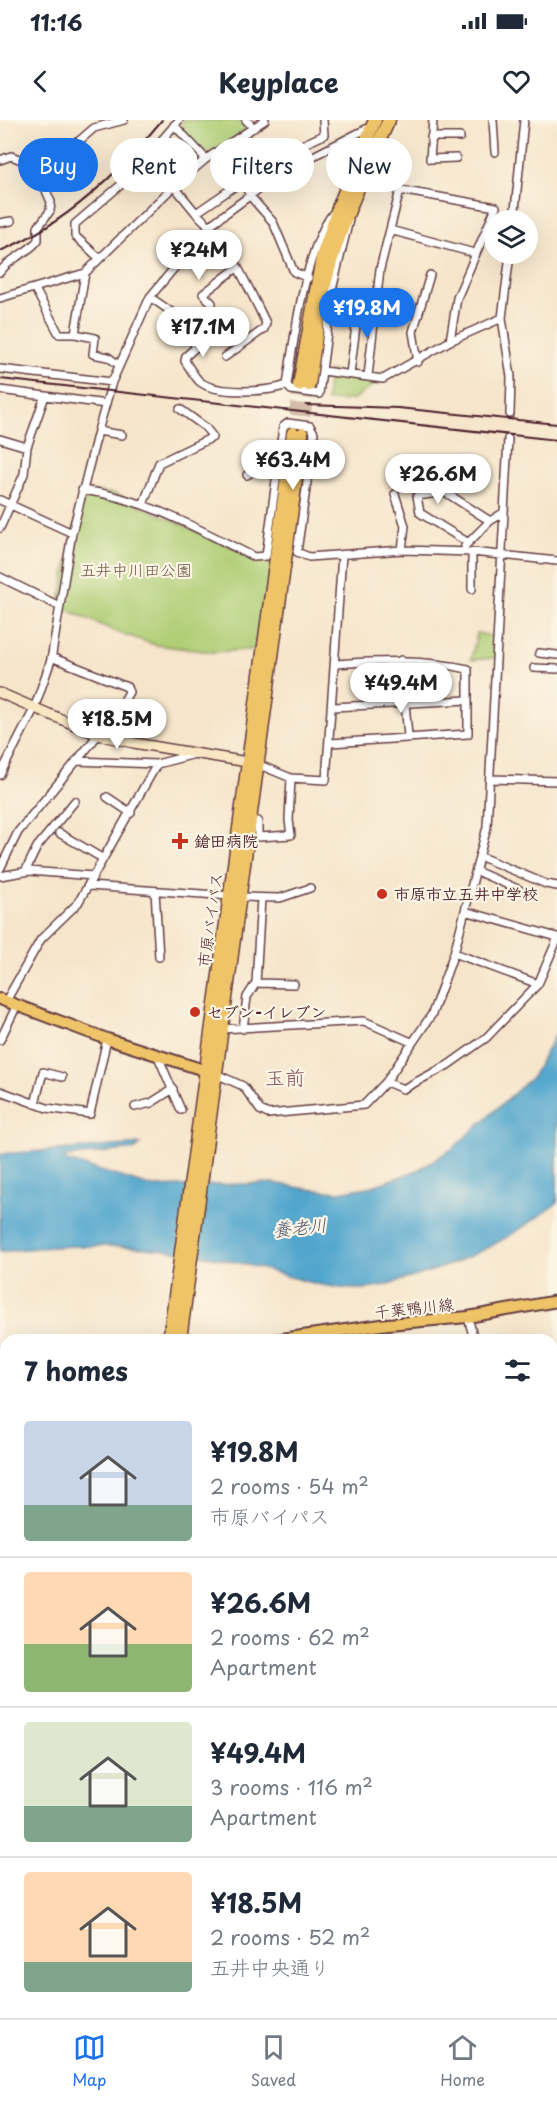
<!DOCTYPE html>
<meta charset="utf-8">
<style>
body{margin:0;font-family:"Playpen Sans","Klee One",sans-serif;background:#f2f2f3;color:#1f2937;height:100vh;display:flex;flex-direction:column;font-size:22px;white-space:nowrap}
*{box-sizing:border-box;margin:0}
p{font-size:20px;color:#747a83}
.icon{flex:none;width:33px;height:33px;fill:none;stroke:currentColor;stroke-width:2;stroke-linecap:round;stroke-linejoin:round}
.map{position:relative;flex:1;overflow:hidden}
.drawer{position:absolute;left:0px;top:1214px;width:558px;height:686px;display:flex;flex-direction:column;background:#fff;border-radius:18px 18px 0 0;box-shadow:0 6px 24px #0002}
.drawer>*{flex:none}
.hud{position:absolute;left:18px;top:18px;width:522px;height:54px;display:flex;gap:12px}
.controls{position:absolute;left:484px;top:90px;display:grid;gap:12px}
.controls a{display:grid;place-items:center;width:54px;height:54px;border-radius:50%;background:#fff;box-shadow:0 6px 24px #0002;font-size:30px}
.price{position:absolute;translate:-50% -51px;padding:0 14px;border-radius:21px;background:#fff;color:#222;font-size:20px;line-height:39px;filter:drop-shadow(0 2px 3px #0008)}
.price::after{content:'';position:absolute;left:50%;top:36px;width:18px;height:14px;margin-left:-9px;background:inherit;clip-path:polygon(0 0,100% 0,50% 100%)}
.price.selected{background:#1a73e8;color:#fff}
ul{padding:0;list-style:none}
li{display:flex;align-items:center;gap:18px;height:150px;padding:0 24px}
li+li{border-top:2px solid #e0e1e3}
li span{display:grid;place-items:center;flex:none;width:168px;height:120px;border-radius:6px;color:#555}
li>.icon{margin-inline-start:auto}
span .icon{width:72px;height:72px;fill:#fffc;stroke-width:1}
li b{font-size:26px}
h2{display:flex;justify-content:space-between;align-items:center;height:72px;padding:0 24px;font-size:26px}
.chip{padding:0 21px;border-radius:27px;background:#fff;box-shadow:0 6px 24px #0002;font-size:21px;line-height:54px}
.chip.selected{background:#1a73e8;color:#fff}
.status{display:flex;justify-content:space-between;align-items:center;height:42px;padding:0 30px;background:#fff;direction:ltr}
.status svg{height:16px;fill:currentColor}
header{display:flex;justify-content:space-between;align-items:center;height:78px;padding:0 24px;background:#fff;font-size:27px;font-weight:700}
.menu{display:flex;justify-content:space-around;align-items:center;height:84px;border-top:2px solid #e0e1e3;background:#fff;font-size:16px;color:#747a83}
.menu a{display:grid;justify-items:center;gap:3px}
.menu .selected{color:#1a73e8}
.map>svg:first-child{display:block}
</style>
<div class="status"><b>11:16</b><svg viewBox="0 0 49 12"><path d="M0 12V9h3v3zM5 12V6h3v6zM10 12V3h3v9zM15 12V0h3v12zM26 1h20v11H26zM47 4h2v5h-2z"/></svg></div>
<header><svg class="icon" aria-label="back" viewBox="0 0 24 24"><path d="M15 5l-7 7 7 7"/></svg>Keyplace<svg class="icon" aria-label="heart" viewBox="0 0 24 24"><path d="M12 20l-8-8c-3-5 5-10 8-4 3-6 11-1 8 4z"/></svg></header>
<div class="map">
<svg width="557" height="1898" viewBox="0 0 557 1898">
<rect width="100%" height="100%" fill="#fcf5e5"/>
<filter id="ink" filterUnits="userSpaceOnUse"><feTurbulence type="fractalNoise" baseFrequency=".0167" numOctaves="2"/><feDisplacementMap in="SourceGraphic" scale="12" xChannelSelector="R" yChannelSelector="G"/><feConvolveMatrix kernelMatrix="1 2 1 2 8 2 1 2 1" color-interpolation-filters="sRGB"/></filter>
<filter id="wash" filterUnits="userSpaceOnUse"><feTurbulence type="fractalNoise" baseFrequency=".008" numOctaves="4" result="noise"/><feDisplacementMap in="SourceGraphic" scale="24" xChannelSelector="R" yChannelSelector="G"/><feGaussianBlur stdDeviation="1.35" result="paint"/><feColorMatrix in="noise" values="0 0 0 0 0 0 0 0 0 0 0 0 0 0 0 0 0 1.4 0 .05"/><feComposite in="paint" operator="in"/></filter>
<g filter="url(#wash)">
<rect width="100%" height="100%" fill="#f6e5cb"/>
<path fill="#afce75" stroke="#7c7650" stroke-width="1.5" d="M183,0H235L246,5L244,11L210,35L205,34L181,9Z
M329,251L383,259L352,280L326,281Z
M82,370L115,374L254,437L275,439L262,529L212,532L156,525L117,512L59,486Z
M477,513L497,517L496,538L471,540Z
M334,1893H429L428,1898H333Z"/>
<path fill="#51a6cd" stroke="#4e627c" stroke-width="1.5" d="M557,912V1083C508,1121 460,1145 399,1161C391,1163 382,1167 373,1168C331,1175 272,1149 231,1141C154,1124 78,1122 0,1132V1034L140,1024L136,1029L65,1037V1040L153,1067L274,1063L306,1069L339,1072L373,1066L418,1050L452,1029L532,957Z"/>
</g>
<g filter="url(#ink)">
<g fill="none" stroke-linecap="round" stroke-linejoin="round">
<path stroke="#d4bdab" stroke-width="12" stroke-dasharray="12 6" stroke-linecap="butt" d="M293,313L299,265
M302,314L309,265"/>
<g stroke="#643d43" stroke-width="10">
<path id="street" d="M246,0L254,8
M433,0L430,39L456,38
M493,0L495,32
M174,5L206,39
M431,17H460
M0,40L11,36L35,45L51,82L50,91L38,107V120C28,134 10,137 0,152
M35,45L46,32L79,21L94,8L124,0
M362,56L400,70L496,87L457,178L450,221
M243,61L250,76L273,102L294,152L308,158
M174,66L196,93L282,34L324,15L323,0
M196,93C229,122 247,165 266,203L264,209L225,237
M514,100L524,0
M0,103L11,101
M390,110L474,133
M98,137L75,116V104L130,57L179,0
M35,169L59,214H75L85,153L174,66L206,39L265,0
M150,177L180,198L196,227L186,236L185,241C189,247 194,256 199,261C215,275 268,272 287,265
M0,178L85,153
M212,183L203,174L238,147
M75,214L95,218L93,234L108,237L119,245
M418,242L413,212L430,155
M0,249L112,262
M323,251L383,259L450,221L502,198
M350,254L360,174L377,176
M368,256L380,149L400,70
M287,265L291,270L319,274L333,166L349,100
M287,265C294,219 305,128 334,92
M0,270L106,284
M510,294L511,257L502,198L510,134
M98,311L122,315
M0,319L27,327
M247,355L267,342L277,343
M82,370C145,378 198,409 254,437L266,436L283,307L288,303L310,306L314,313L297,432L309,437L402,430L472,432L557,441
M395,374L405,406L402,430
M0,380L72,413
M143,385L159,343L213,317L205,307L180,289
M0,408L24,354L27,327L45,276
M467,422L420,393L417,376L445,372L490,401
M465,426L490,401L503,393
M472,432V469
M0,457L59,486
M539,533L557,535
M401,540L408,616
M534,548L557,549
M333,587L468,580
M330,623L468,614V549C423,539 381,541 336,544
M76,641L157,644L195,634
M257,644L291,658L326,660L342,435
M0,655L34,589L51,540L72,413L98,311L112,262L150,177L210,105L282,52L370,7
M491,659L557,661
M107,677L131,693
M258,701V717L291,715L289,700L291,658
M59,713L102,738
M479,736L546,764L557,766
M0,749L18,712L98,615L108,608L129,572L127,567L51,537
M476,751L520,770
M25,752L37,727L75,681
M0,756L29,751L93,756
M89,766L231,776
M155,771L159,837
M239,777L280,778L310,768
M465,791L557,817
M454,833L538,864
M256,863L294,864
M6,881L41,819L78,783L157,644
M221,909L364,901L411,922
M243,909L247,877L256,863L261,778
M0,920L17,885
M157,934L181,990
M216,954L243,966L260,990L268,994L364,985L386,962L432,894L454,833L487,707L508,319
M386,962L403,969L448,945L486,918L538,864L557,820
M0,971L47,988L90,994L107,919
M35,984L43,952L62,957
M135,987L151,983L173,969
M468,1197L474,1220
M0,1298H6
M552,1320L557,1322
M0,1324L6,1323
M0,1400L6,1401
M0,1444H6
M552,1453L555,1460
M0,1489H6
M552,1525H557
M0,1532L6,1533
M0,1575L6,1576
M552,1575H557
M0,1620H6
M552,1623H557
M552,1667H557
M0,1721H6
M0,1764L6,1765
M552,1764H557
M0,1805L6,1806
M552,1826L557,1821
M552,1828L557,1833
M0,1848H6
M0,1891L6,1892
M20,1893L43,1895
M149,1898L150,1893
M294,1898V1893
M333,1898L334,1893
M428,1898L429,1893
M482,1898L487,1893"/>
</g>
<g stroke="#643d43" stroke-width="12">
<path id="secondary" d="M0,573L98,615L134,623L253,643
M0,1242H6
M0,1673L6,1674
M552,1717L557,1718"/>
</g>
<g stroke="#643d43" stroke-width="14">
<path id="primary" d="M0,879L107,919L213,953
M274,1220L388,1204L468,1197L557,1181"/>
</g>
<g stroke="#643d43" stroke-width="15">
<path id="highway" d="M299,265L322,138L339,85L375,0
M309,265C315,224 319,182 331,142C346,92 367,47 389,0
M169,1220L293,313
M180,1220L302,314
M90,1898V1893
M99,1898L100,1893"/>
</g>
<use href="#street" stroke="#fff" stroke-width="7"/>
<use href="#secondary" stroke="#f9e7c3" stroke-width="9"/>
<use href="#primary" stroke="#efc469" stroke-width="10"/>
<use href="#highway" stroke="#efc469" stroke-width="12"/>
<path stroke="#4a1f2b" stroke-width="2" d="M0,131C66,104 118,54 162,0
M0,259L557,320
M306,285L398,288L557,304"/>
</g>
</g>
<g fill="#c8321e" stroke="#fcf5e5" stroke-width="2">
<path d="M177 712h6v6h6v6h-6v6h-6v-6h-6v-6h6z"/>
<circle cx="382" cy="774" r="6"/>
<circle cx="195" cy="892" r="6"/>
</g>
<g text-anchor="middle" stroke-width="4.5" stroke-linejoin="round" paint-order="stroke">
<g font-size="16" fill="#685441" stroke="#fcf5e5">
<text x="136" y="456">五井中川田公園</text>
</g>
<g font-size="16" font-weight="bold" fill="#4a1f2b" stroke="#fcf5e5" text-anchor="start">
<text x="194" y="727">鎗田病院</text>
<text x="394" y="780">市原市立五井中学校</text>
<text x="207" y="898">セブン-イレブン</text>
</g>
<g font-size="16" fill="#4a1f2b" stroke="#fcf5e5">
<text transform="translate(210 800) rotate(-82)" y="6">市原バイパス</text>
<text transform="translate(414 1188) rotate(-6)" y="6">千葉鴨川線</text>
</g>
<g font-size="18" font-style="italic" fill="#4d556c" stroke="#fcf5e5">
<text transform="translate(300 1108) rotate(-6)" y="6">養老川</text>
</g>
<g font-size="20" fill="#804f60" stroke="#fcf5e5">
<text x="285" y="965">玉前</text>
</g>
</g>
</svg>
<div class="controls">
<a><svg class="icon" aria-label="layers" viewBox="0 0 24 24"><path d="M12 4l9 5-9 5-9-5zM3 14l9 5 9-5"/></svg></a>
</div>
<b class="price" style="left:199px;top:161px">¥24M</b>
<b class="price selected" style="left:367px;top:219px">¥19.8M</b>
<b class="price" style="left:203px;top:238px">¥17.1M</b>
<b class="price" style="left:293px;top:371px">¥63.4M</b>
<b class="price" style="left:438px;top:385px">¥26.6M</b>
<b class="price" style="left:401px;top:594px">¥49.4M</b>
<b class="price" style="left:117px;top:630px">¥18.5M</b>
<div class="hud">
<a class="chip selected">Buy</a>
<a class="chip">Rent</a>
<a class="chip">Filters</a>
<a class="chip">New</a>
</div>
<section class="drawer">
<h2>7 homes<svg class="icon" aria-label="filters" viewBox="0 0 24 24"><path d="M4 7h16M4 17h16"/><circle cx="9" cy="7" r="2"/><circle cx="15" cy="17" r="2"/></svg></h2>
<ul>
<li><span style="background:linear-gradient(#c9d6e8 70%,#7fa58c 0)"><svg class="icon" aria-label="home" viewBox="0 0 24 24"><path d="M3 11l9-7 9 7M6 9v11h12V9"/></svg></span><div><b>¥19.8M</b><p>2 rooms · 54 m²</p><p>市原バイパス</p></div></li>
<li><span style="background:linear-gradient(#ffd9b3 60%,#8fb573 0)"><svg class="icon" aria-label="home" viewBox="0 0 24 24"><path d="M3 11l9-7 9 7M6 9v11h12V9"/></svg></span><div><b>¥26.6M</b><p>2 rooms · 62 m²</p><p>Apartment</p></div></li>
<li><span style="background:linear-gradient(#dfe7d0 70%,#7fa58c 0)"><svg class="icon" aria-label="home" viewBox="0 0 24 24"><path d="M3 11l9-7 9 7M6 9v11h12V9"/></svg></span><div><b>¥49.4M</b><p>3 rooms · 116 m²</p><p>Apartment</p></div></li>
<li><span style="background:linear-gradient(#ffd9b3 75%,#7fa58c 0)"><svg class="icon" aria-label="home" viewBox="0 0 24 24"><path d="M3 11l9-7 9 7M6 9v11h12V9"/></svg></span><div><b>¥18.5M</b><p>2 rooms · 52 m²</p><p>五井中央通り</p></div></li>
</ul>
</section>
</div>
<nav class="menu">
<a class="selected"><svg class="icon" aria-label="map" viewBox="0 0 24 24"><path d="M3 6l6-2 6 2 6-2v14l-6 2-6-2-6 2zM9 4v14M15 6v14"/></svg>Map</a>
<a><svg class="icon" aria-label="saved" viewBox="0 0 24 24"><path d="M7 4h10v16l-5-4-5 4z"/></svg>Saved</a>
<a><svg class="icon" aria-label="home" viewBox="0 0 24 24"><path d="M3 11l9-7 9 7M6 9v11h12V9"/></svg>Home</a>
</nav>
